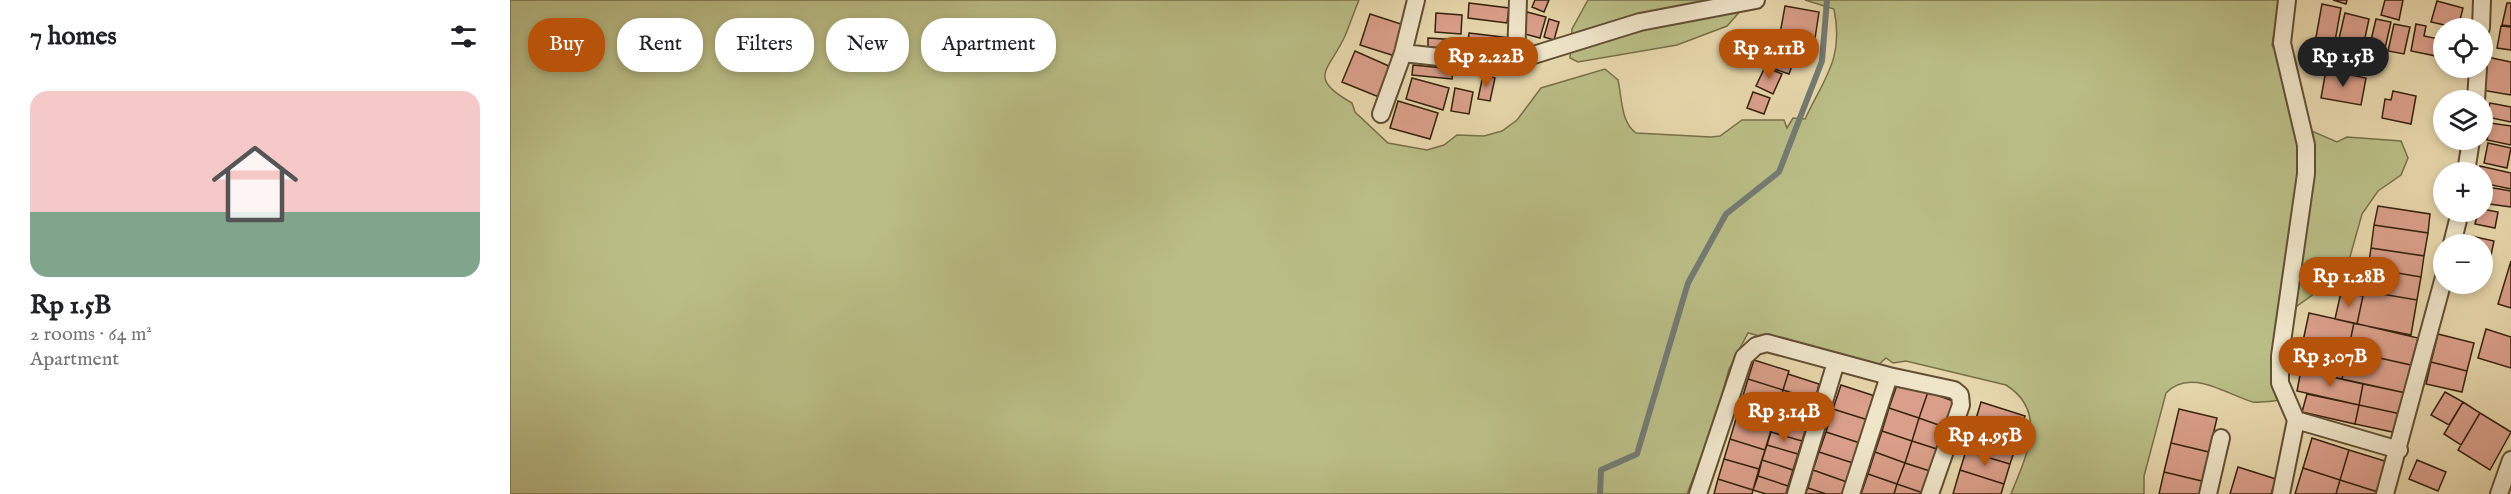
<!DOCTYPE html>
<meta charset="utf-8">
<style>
body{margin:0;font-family:"IM FELL English",serif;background:#f2f2f2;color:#202124;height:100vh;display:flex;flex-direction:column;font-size:22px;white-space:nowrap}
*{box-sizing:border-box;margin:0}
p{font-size:20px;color:#757577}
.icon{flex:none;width:33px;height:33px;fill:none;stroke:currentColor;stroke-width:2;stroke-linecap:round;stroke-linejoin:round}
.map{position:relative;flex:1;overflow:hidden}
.details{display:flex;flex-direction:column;background:#fff;width:510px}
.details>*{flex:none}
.banner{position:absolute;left:18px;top:18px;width:570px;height:54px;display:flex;gap:12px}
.fabs{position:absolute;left:1923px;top:18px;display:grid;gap:12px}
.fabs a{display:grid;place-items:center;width:60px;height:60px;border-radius:50%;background:#fff;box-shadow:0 3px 9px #0003;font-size:30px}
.price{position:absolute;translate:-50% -51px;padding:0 14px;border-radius:21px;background:#b45309;color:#fff;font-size:20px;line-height:39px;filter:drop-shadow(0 2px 3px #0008)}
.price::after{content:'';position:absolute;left:50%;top:36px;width:18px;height:14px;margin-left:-9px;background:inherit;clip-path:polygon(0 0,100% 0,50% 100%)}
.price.active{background:#222;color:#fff}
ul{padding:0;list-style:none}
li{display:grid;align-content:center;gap:12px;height:318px;padding:0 30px}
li+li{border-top:2px solid #e0e0e0}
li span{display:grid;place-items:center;height:186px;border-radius:18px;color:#555}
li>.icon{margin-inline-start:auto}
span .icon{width:108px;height:108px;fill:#fffc;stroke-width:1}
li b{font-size:26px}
h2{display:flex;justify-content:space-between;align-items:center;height:72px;padding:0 30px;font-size:26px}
.chip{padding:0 21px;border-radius:24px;background:#fff;box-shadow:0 3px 9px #0003;font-size:21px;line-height:54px}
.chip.active{background:#b45309;color:#fff}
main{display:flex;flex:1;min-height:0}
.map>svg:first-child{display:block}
</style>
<main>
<section class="details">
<h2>7 homes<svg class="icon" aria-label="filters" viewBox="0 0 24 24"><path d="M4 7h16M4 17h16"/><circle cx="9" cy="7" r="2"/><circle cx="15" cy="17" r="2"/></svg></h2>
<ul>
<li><span style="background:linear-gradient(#f6c9c9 65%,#7fa58c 0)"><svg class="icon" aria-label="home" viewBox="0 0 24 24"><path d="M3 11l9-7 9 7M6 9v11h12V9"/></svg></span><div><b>Rp 1.5B</b><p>2 rooms · 64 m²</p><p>Apartment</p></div></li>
</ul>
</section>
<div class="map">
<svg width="2001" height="494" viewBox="0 0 2001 494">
<rect width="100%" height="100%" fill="#e7d7ac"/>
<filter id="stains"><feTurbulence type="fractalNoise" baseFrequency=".00333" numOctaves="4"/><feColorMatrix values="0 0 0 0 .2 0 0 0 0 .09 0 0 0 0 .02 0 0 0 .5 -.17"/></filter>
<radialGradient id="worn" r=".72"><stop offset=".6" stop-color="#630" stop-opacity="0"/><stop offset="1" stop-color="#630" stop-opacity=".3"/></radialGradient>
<path fill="#babd86" stroke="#787048" stroke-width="1.5" d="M0,0H849C844,12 840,24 835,36C819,71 796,77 842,103L845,112L878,143L917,150L934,145L947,135L974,136L992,131L1007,120L1031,88L1095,69L1108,80C1112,98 1111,123 1126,133L1201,137L1210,136L1232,120H1274L1277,128L1283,118L1295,119C1315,77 1334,58 1324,9L1295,0H1770L1762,45L1771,63L1783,123L1827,142L1837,137L1891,141L1898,158L1891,175L1868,191L1852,214L1836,271L1783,309L1771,400C1762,401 1751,403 1743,402C1717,395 1680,367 1656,393L1634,476V494H1501C1516,457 1539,412 1496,385L1396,361L1383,363L1376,358L1366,367L1238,333L1219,369L1204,424L1177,494H0Z
M1078,0H1240L1217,26L1167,45L1068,62L1060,58L1062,29Z"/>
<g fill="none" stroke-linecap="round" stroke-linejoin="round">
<path stroke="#747b72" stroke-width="6" d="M1090,494L1091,470L1127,454L1178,283L1216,214L1269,172L1312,61L1317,0"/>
</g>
<path fill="#da9f8a" stroke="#36220b" stroke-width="1.5" d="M1025,0H1039L1034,12L1022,7Z
M1823,0H1837L1836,4Z
M1875,0H1893L1889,20L1871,15Z
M1927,1L1953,8L1948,28L1921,22Z
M959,3L999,8L997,23L958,18Z
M1997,3H2001V26L1992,25Z
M1812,4L1831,8L1823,52L1804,48Z
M1275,6L1309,12L1304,45L1269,39Z
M1017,12L1036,17L1030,38L1011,33Z
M926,13L952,15L951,34L925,32Z
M1835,13L1859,19L1852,52L1827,47Z
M860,14L897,26L888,57L850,45Z
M1039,19L1049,22L1044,40L1034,37Z
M1866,19L1881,22L1873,57L1858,53Z
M1884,24L1900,27L1894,54L1878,51Z
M1906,24L1916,26L1914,36L1929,39L1926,56L1901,51Z
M1991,26L2001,27V50L1987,48Z
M959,33L1000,38L994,56L957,53Z
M918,38L948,40V55L918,53Z
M1261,43L1287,52L1279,74L1253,65Z
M845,51L881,67L869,97L832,82Z
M1977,57L2001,62V95L1971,90Z
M903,65L943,69L942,79L902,75Z
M1255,67L1272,74L1263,94L1246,86Z
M1816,70L1856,78L1851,105L1811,98Z
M973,75L985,78L980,101L968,99Z
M902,78L939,88L933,110L896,99Z
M945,88L963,92L959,114L941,111Z
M1883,91L1906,96L1901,124L1872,118L1875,99L1881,100Z
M1243,92L1260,98L1254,114L1237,108Z
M888,101L928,113L920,139L880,128Z
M1980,103L2001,107V122L1977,117Z
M1980,123L2001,126V145L1977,140Z
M1978,143L2001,148L1997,168L1974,163Z
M1970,166L2001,173V189L1972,183V172H1969Z
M1972,186L2001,191V207L1972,203Z
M1868,206L1920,214L1918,233L1864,225Z
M1972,209L1988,212L1985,228L1965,224L1968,212Z
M1864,225L1918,233L1914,256L1861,248Z
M1952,234L1984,241L1977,274L1972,273V244H1950Z
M1861,248L1914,256L1911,277L1858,268Z
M2001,261V308L1988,304Z
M1858,268L1911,277L1907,300L1854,291Z
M1854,291L1907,300L1901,335L1847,324Z
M1831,292L1853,296L1847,324L1825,319Z
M1799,313L1844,323L1838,351L1793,341Z
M1844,323L1908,338L1901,365L1838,351Z
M1976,329L2001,337V368L1968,358Z
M1928,334L1964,343L1957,371L1921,362Z
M1797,342L1838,351L1832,379L1791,370Z
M1838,351L1901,365L1896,393L1832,379Z
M1244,360L1279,371L1273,390L1238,379Z
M1921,362L1957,371L1952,392L1916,384Z
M1791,370L1853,384L1849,405L1787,391Z
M1278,374L1309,384L1305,400L1273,390Z
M1238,379L1273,390L1268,410L1232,399Z
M1388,382L1418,392L1409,418L1379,408Z
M1853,384L1896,393L1891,414L1849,405Z
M1331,385L1365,396L1358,420L1323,409Z
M1273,390L1305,400L1300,414L1269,404Z
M1418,392L1446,402L1437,428L1409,418Z
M1935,392L1953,402L1939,425L1921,415Z
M1797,394L1849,405L1845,424L1792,412Z
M1232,399L1268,410L1261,430L1226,419Z
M1471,402L1515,416L1507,443L1463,429Z
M1953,402L1970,413L1951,445L1934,434Z
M1269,404L1300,414L1296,428L1265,418Z
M1849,405L1891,414L1887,433L1845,424Z
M1379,408L1409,418L1402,441L1372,431Z
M1323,409L1358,420L1350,443L1316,432Z
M1669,409L1707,418L1699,452L1661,443Z
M1970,413L2001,432L1980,470L1948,450Z
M1265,418L1296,428L1292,441L1261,432Z
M1409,418L1437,428L1430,450L1402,441Z
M1226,419L1261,430L1255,450L1220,439Z
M1463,429L1507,443L1500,464L1456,451Z
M1372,431L1402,441L1395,463L1365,452Z
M1261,432L1292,441L1288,454L1257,445Z
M1316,432L1350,443L1343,463L1309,452Z
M1802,438L1839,450L1830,480L1793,468Z
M1220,439L1255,450L1249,469L1214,459Z
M1402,441L1430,450L1423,472L1395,463Z
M1661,443L1699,452L1692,481L1654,472Z
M1257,445L1288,454L1283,470L1252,460Z
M1839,450L1878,462L1868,492L1830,480Z
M1456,451L1500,464L1494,484L1450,470Z
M1309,452L1343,463L1337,482L1303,470Z
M1365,452L1395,463L1387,484L1358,474Z
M1214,459L1249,469L1243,490L1208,479Z
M1252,460L1283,470L1278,486L1248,476Z
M1907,460L1936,472L1928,491L1899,479Z
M1395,463L1423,472L1416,494L1387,484Z
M1728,467L1766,479L1761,494H1720Z
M1793,468L1830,480L1826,494H1785Z
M1303,470L1337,482L1333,494H1316L1298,488Z
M1450,470L1494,484L1491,494H1443Z
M1654,472L1692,481L1689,494H1649Z
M1358,474L1387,484L1384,494H1351Z
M1248,476L1278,486L1276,494H1256L1243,490Z
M1208,479L1243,490L1242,494H1204Z
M1830,480L1868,492V494H1826Z
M1387,484L1416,494H1384Z
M1298,488L1316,494H1295Z"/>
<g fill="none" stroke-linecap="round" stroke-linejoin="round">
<g stroke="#624f33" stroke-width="20">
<path id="minor" d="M1971,28L1972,0
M893,53L947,59L1017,57L1130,22L1246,0
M1006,58L1008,0
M1966,100L1968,68
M871,114L893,53L906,0
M1956,172L1961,140
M1942,244L1950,212
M1786,420L1889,450
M1188,494L1234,357L1246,346L1257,343L1379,376L1444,390L1450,395L1451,405L1420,494
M1286,494L1326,362
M1341,494L1379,376
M1698,494L1711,438
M1771,494L1786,420L1770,383V356L1796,174V145L1772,43L1777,0
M1875,494L1934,277
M1989,494L2001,460"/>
</g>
<use href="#minor" stroke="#efe5c9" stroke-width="16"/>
</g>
<rect width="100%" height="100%" filter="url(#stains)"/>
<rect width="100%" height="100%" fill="url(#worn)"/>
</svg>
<div class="fabs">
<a><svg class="icon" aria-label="locate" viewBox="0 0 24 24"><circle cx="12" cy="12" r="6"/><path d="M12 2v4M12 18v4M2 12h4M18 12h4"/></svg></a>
<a><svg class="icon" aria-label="layers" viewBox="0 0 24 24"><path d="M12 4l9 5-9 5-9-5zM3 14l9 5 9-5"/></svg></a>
<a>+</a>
<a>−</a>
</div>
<b class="price" style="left:1259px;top:80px">Rp 2.11B</b>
<b class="price" style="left:976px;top:88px">Rp 2.22B</b>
<b class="price active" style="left:1833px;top:88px">Rp 1.5B</b>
<b class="price" style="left:1839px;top:308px">Rp 1.28B</b>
<b class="price" style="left:1820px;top:388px">Rp 3.07B</b>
<b class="price" style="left:1274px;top:443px">Rp 3.14B</b>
<b class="price" style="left:1475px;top:467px">Rp 4.95B</b>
<div class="banner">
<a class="chip active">Buy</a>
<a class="chip">Rent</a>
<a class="chip">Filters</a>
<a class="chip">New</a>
<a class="chip">Apartment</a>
</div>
</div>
</main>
